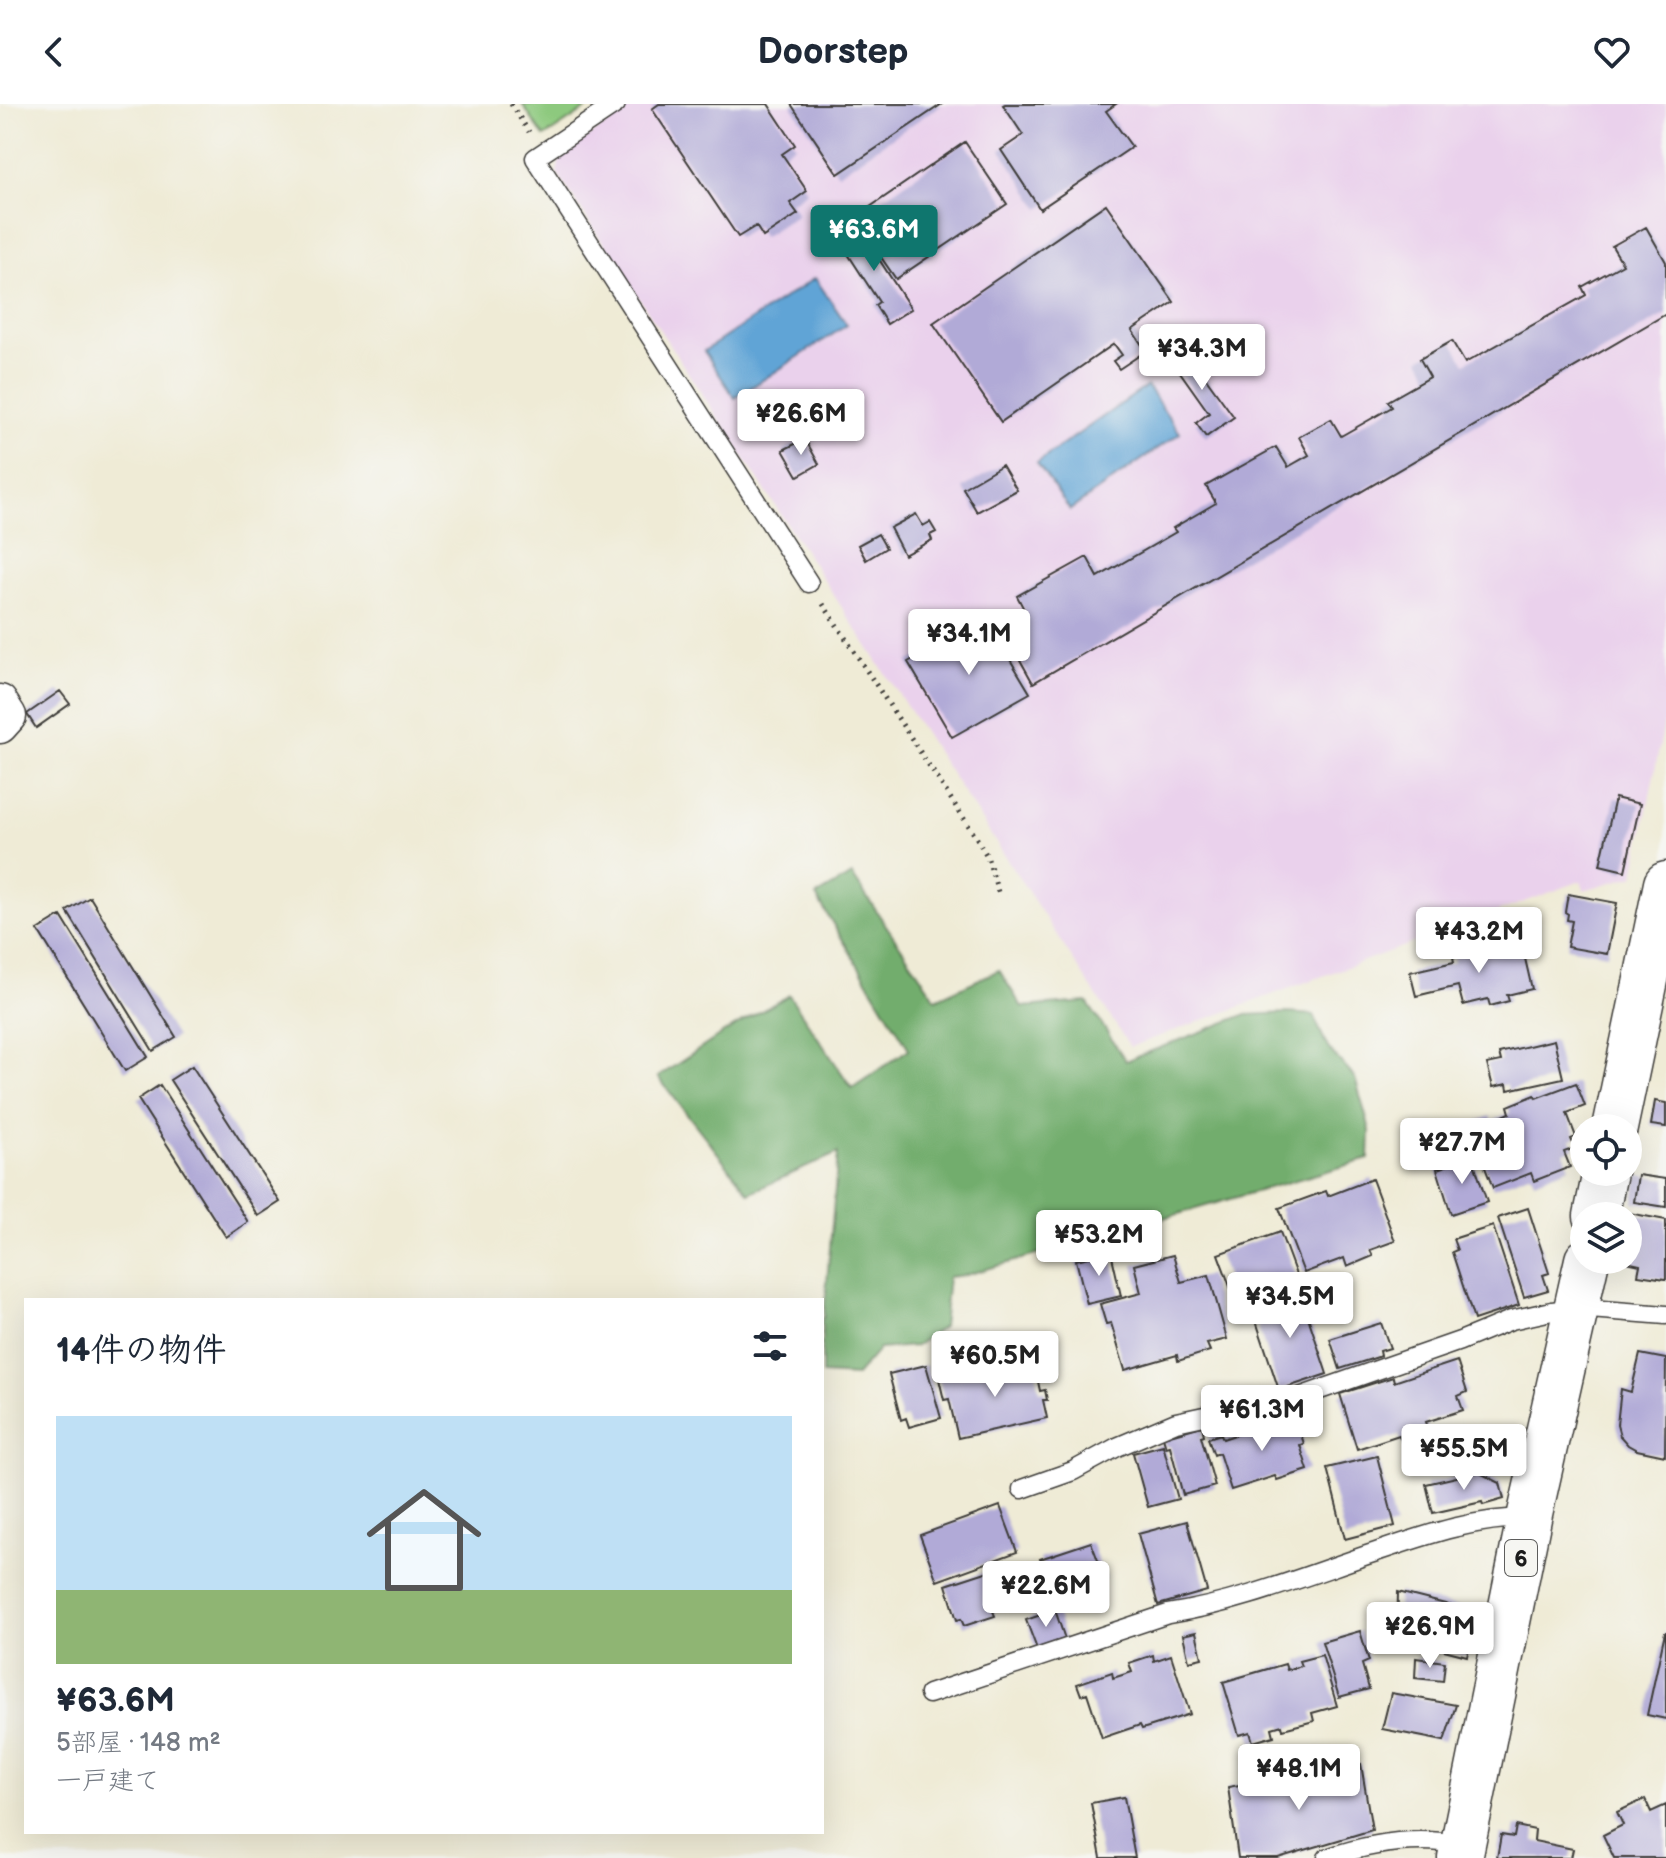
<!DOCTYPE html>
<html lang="ja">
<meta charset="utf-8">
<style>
body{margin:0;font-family:"Balsamiq Sans","Klee One",sans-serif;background:#f2f2f3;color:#1f2937;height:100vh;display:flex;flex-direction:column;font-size:30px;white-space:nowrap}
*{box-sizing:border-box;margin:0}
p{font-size:26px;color:#747a83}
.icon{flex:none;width:44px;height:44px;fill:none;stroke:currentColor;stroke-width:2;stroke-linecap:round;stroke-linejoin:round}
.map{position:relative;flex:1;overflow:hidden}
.sheet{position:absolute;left:24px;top:1194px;width:800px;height:536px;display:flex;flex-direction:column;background:#fff;border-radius:0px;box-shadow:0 8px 32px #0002}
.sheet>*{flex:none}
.buttons{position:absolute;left:1570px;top:1010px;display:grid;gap:16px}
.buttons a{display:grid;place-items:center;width:72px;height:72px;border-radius:50%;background:#fff;box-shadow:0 8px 32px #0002;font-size:40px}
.price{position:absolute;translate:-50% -68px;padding:0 18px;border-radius:8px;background:#fff;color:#222;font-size:26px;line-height:52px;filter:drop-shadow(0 2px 4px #0008)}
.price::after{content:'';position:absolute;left:50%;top:48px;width:24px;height:18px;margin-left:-12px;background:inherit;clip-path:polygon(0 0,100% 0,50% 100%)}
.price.selected{background:#0f766e;color:#fff}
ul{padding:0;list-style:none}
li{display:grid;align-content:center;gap:16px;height:424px;padding:0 32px}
li span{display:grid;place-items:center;height:248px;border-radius:0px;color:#555}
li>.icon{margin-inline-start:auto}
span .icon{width:144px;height:144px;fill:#fffc;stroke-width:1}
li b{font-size:34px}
h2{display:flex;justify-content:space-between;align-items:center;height:96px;padding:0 32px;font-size:34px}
header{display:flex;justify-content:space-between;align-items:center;height:104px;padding:0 32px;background:#fff;font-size:36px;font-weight:700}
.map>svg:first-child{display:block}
</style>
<header><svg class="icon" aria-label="back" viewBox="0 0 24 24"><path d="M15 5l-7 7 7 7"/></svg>Doorstep<svg class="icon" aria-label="heart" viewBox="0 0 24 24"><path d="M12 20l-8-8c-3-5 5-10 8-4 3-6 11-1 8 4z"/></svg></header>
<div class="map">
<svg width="1666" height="1754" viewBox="0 0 1666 1754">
<rect width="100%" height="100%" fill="#f6f6f2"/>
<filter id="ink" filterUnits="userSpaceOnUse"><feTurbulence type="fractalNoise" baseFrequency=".0125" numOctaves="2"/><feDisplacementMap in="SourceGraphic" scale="16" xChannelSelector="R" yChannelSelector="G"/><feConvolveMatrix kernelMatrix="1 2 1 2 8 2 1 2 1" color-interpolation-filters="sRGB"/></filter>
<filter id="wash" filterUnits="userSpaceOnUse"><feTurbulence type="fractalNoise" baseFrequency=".006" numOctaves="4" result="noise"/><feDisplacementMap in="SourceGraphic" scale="32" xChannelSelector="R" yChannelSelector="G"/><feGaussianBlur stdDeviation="1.8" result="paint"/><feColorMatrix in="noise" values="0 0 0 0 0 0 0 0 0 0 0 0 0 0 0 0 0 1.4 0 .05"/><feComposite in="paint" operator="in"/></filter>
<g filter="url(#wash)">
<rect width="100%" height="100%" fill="#efebd6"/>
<path fill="#ead1ec" d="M636,0H1666V610L1634,772L1584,786L1581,777L1130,943L557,69L560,52Z"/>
<path fill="#8dc97e" stroke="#54724d" stroke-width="2" d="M522,0H594L544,33Z"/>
<path fill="#72ad6d" stroke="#476444" stroke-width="2" d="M852,771L936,895L999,866L1022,903L1087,898L1126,957L1244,911L1288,909L1313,911L1328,944L1355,974L1370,1026L1369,1055L966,1171L948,1173L943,1223L915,1242L879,1245L856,1272L822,1270V1215L824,1213L838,1049L749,1089L658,973L722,930L789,891L852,984L909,945L816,792Z"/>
<path fill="#61a4d6" stroke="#3e6079" stroke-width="2" d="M815,174L847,221L735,294L704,247Z
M1147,282L1180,329L1070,406L1037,359Z"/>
<g id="blocks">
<path fill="#b1aad7" d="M659,0H768L795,41L782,50L807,87L790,99L798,110L763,133L756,122L738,133L652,5Z
M791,0H942L838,70Z
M1005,0H1116L1106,7L1132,43L1040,105L1001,46L1023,31L1003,1Z
M965,38L1007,100L896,175L854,114Z
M1106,100L1174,198L1132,226L1146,247L1119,265L1113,257L1122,251L1114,240L1001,318L933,219Z
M855,118L911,205L887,220L875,201L879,198L835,130Z
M1646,123L1666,158V210L1033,579L1005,529L1010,526L1007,520L1026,509L1017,492L1087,453L1098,473L1176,428L1173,424L1216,399L1206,382L1276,343L1288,363L1309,351L1299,333L1331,315L1341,332L1392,303L1388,297L1430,273L1420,255L1452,237L1465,259L1586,191L1582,183L1623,160L1612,142Z
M1182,241L1234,313L1206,333L1196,319L1209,309L1168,251Z
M805,335L819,360L798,372L783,346Z
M1002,361L1017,386L977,408L963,384Z
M916,410L923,422L930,418L936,428L930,431L932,436L904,451L890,424Z
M878,430L886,444L866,456L858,441Z
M990,511L1000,529L996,532L1030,589L952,633L908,558Z
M60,587L70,600L36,624L27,610Z
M1615,694L1640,700L1625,767L1600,761Z
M1568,790L1617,799L1607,850L1567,843L1572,817L1567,816L1568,810L1565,808Z
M90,793L176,933L153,947L67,807Z
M61,812L148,953L125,967L38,826Z
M1521,837L1532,885L1507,891L1509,897L1490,902L1488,895L1463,901L1458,882L1416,892L1410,868L1454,858L1453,853Z
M1554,936L1563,974L1508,986L1507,980L1493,983L1487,960L1501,957L1499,949Z
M192,962L280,1098L258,1112L170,976Z
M1576,979L1585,1002L1567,1009L1576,1033L1571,1035L1575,1044L1564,1048L1570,1063L1534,1077L1531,1069L1493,1084L1481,1053L1487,1050L1475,1018L1490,1012L1492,1017L1510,1009L1508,1002L1535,991L1536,994Z
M160,981L248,1118L226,1133L138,995Z
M1655,997L1666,999V1023L1651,1021Z
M1472,1053L1487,1098L1451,1110L1437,1065Z
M1638,1071L1666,1075V1103L1634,1098Z
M1372,1075L1395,1137L1370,1146L1373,1152L1347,1163L1344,1154L1304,1169L1279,1104L1326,1087L1328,1092Z
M1528,1104L1549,1169L1543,1171L1548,1186L1524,1193L1498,1114Z
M1629,1109L1666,1116V1175L1638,1171L1640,1161L1622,1157V1156H1628Z
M1493,1122L1519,1201L1474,1216L1452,1148L1457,1146L1453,1135Z
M1280,1128L1296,1171L1234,1193L1218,1150Z
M1111,1148L1121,1192L1087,1200L1076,1156Z
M1173,1151L1181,1178L1209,1171L1227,1235L1207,1240L1210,1247L1178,1257L1177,1251L1125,1266L1111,1219L1106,1220L1100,1200L1141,1189L1134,1161Z
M1297,1180L1327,1270L1279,1286L1252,1205L1285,1195L1282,1185Z
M1381,1219L1390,1244L1380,1247L1381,1252L1340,1265L1330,1235Z
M1640,1250L1666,1255L1665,1352L1637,1346L1628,1341L1620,1332L1617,1321L1621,1285L1631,1288Z
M1457,1257L1467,1288L1458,1292L1463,1306L1426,1318L1430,1330L1402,1339L1399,1331L1357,1345L1340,1290L1393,1273L1394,1278Z
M1034,1258L1040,1287L1045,1286L1047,1296H1043L1047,1314L958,1334L949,1295L944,1296L939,1275L959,1270L960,1274Z
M926,1261L941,1314L909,1323L906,1314L901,1316L889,1270Z
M1295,1311L1304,1340L1300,1341L1308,1366L1277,1376L1275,1372L1231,1386L1219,1349L1214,1351L1208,1334L1221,1330L1223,1335Z
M1202,1322L1204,1331L1201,1332L1215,1382L1183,1391L1170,1342L1166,1343L1163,1333Z
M1163,1341L1178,1395L1148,1403L1133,1349Z
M1377,1352L1395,1422L1345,1435L1327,1364Z
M1478,1368L1500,1379L1504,1395L1483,1401L1482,1398L1433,1409L1426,1380Z
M1000,1402L1017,1448L937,1477L920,1431Z
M1187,1417L1207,1487L1158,1501L1138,1430Z
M1091,1438L1105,1475L1053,1493L1040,1455Z
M998,1464L1010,1501L993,1507L995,1512L964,1522L961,1515L957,1516L946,1481Z
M1398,1488L1477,1508L1467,1552L1444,1546L1446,1541L1397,1529Z
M1055,1506L1065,1535L1037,1545L1026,1516Z
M1360,1527L1369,1557L1362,1560L1369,1585L1339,1593L1322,1538Z
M1196,1528L1202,1554L1189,1557L1183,1531Z
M1665,1528H1666V1615L1647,1611Z
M1153,1551L1154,1557L1171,1551L1190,1610L1142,1625L1140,1621L1102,1634L1087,1589L1081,1591L1077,1580L1112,1568L1113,1574L1132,1568L1129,1559Z
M1322,1551L1337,1602L1312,1609L1314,1617L1283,1625L1282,1621L1272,1624L1274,1632L1253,1638L1250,1628L1239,1631L1223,1578L1285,1560L1287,1566L1301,1562L1299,1557Z
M1416,1554L1445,1558L1443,1577L1415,1574Z
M1391,1589L1456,1601L1444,1637L1382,1625Z
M1361,1660L1372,1726L1278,1754H1238L1228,1683Z
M1124,1693L1135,1754H1101L1091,1699Z
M1645,1695L1651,1708L1666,1701V1754H1614L1603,1731L1623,1721L1617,1708Z
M1516,1722L1535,1726L1534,1737L1573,1745L1571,1754H1497L1501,1731L1514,1733Z"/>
</g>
</g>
<g filter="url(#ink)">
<use href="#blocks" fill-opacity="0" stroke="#3c3b38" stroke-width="2"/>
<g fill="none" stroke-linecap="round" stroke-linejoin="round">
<g stroke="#3c3b38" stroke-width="21">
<path id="service" d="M616,0L535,54L809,479
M1022,1385L1073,1367L1117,1343L1176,1318L1232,1306L1291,1296L1460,1237L1511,1216L1552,1207L1577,1204L1666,1211
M929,1590L1168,1510C1240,1499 1310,1470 1379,1447C1429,1430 1475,1414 1529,1414
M1327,1754C1370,1739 1417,1732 1463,1741"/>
</g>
<g stroke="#3c3b38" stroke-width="37">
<path id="minor" d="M0,598L9,612L0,622"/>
</g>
<g stroke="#3c3b38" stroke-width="47">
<path id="primary" d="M1615,1024L1666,780
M1596,1112L1605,1068
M1460,1754L1529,1414L1587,1156"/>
</g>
<path stroke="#3c3b38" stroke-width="5" stroke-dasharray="2 6" stroke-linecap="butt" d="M511,0L529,28
M823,500L976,733L987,752L998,788"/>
<use href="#service" stroke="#fff" stroke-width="18"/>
<use href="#minor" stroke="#fff" stroke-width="34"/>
<use href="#primary" stroke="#fff" stroke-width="44"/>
</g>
</g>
<g text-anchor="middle" stroke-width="6" stroke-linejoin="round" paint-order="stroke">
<rect fill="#f6f6f2" stroke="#5d5d5c" stroke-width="2" x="1505" y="1436" width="32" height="36" rx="6"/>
<g font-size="22" font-weight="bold" fill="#1c1c1c">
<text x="1521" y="1462">6</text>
</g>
</g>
</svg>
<div class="buttons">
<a><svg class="icon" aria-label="locate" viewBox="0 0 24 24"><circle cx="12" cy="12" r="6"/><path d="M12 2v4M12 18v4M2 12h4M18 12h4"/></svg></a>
<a><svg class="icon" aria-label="layers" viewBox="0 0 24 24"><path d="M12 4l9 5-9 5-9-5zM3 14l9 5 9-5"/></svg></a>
</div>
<b class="price selected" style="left:874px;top:169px">¥63.6M</b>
<b class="price" style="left:1202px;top:288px">¥34.3M</b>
<b class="price" style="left:801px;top:353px">¥26.6M</b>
<b class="price" style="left:969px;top:573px">¥34.1M</b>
<b class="price" style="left:1479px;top:871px">¥43.2M</b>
<b class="price" style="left:1462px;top:1082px">¥27.7M</b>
<b class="price" style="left:1099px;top:1174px">¥53.2M</b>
<b class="price" style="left:1290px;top:1236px">¥34.5M</b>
<b class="price" style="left:995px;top:1295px">¥60.5M</b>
<b class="price" style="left:1262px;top:1349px">¥61.3M</b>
<b class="price" style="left:1464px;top:1388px">¥55.5M</b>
<b class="price" style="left:1046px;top:1525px">¥22.6M</b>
<b class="price" style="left:1430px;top:1566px">¥26.9M</b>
<b class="price" style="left:1299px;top:1708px">¥48.1M</b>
<section class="sheet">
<h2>14件の物件<svg class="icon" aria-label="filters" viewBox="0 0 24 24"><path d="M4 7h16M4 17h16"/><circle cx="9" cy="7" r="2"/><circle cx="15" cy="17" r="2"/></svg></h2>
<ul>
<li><span style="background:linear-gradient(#bfe0f5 70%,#8fb573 0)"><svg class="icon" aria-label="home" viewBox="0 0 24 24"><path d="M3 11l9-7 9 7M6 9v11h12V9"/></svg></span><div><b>¥63.6M</b><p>5部屋 · 148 m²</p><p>一戸建て</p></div></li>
</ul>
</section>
</div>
